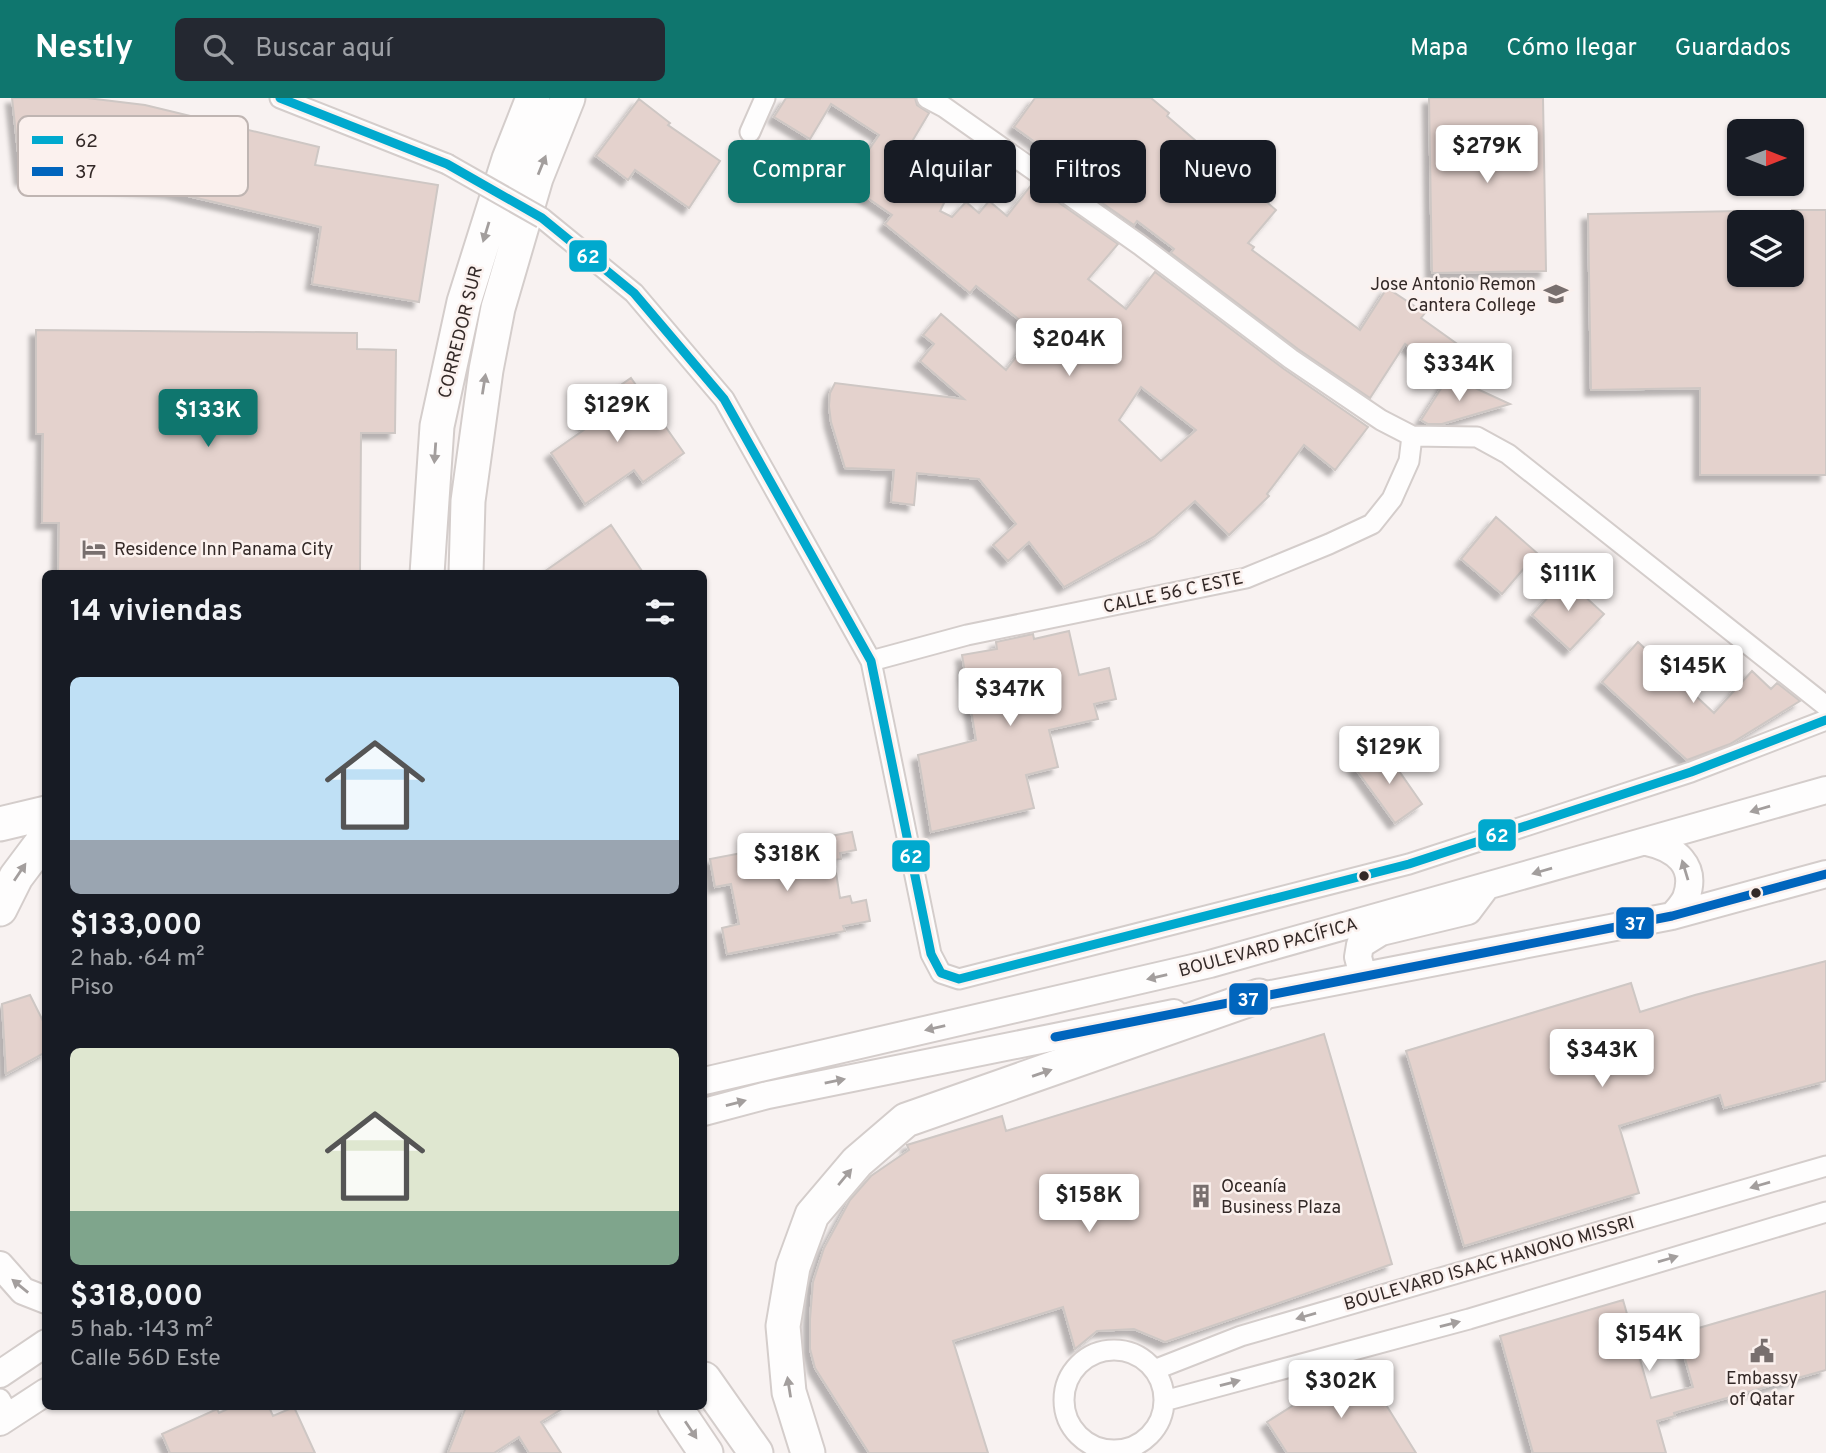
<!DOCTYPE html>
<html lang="es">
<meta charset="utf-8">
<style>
body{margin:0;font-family:Overpass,sans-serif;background:#242831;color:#f1f3f6;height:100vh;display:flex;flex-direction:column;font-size:26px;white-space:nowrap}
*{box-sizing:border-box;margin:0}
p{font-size:23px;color:#9ea1a6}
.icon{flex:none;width:38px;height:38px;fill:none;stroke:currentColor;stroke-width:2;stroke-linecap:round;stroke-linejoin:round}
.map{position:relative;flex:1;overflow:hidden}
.panel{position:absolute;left:42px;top:472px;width:665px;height:840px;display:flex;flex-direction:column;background:#171b24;border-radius:10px;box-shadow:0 2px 5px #0004}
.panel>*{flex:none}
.hud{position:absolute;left:728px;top:42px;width:665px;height:63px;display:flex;gap:14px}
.needle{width:46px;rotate:90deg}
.tools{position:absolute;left:1727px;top:21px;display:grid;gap:14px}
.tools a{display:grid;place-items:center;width:77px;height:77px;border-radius:10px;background:#171b24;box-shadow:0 2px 5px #0004;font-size:35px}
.price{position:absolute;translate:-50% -60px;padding:0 16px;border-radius:7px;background:#fff;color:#222;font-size:23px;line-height:46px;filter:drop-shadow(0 2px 4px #0008)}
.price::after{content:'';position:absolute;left:50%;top:42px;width:21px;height:16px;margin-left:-10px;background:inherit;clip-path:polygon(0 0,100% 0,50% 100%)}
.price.selected{background:#0f766e;color:#fff}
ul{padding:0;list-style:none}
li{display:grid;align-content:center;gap:14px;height:371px;padding:0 28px}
li span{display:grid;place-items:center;height:217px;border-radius:10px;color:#555}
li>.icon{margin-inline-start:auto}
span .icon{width:126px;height:126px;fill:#fffc;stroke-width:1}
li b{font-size:30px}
h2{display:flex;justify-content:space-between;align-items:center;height:84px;padding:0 28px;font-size:30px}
.chip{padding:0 24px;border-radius:10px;background:#171b24;box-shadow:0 2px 5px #0004;font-size:24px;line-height:63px}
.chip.selected{background:#0f766e;color:#fff}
header{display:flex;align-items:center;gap:42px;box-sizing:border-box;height:98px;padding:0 35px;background:#0f766e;color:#fff}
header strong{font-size:33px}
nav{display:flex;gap:38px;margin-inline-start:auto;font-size:24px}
.search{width:490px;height:63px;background:#242831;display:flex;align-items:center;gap:18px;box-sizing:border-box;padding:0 24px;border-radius:10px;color:#9ea1a6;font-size:26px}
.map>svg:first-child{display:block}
</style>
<header>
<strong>Nestly</strong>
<div class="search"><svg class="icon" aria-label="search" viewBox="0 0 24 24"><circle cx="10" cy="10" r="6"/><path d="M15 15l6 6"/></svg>Buscar aquí</div>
<nav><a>Mapa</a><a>Cómo llegar</a><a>Guardados</a></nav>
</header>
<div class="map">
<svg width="1826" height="1355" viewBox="0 0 1826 1355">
<defs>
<filter id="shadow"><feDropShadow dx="-6" dy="6" stdDeviation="2" flood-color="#0004"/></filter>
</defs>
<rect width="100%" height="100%" fill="#f8f2f1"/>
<path fill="#e4d2cd" stroke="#cec7c4" stroke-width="2" fill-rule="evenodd" filter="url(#shadow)" d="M12,0H87L145,7L319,49L315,67L438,87L419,204L312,186L321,129L171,94L21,81Z
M786,0H915L917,7L929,15L898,67L944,105L940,113L952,119L966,104L979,115L989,103L1007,118L1032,86L1118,146L1088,181L1126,211L1155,174L1284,271L1368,329L1335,372L1304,347L1267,396L1269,398L1229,437L1195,403L1155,438L1064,489L1029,444L1008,463L993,447L1016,426L979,381L917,375L914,407L891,404L894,372L845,370L831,324L829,308L830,295L835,285L964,301L920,263L934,246L923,237L941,216L1006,272L1035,234L976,188L970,195L885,126L892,117L846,85L879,37L831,6L810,41L774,19ZM1141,289L1196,332L1161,363L1119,322Z
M1035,0H1151L1169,15L1167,18L1276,112L1248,145L1254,149L1252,152L1360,232L1387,190L1425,215L1421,220L1467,253L1449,278L1405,246L1370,300L1298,251L1171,155L1174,151L1137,123L1134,127L1046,66L1053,57L1014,29Z
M1429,0H1543L1546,173L1432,175Z
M639,1L670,25L668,27L720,63L689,110L635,72L628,82L596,58Z
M1792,112H1826V377H1700V290L1591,292L1588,116L1740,113V177H1792Z
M36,232L357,235V251L396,252L395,335H361L360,476H58L59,425H42L43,336H36Z
M1449,278L1510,306L1442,326H1428L1421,322Z
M631,280L684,355L643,384L634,372L585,406L551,355L588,329L584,324L597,315L592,307Z
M1496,419L1537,455L1502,496L1461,461Z
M611,427L644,476H541Z
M1569,476L1585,491L1581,495L1604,516L1570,552L1532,517Z
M1069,533L1079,577L1109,570L1116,601L1094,606L1098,621L1049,632L1058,669L1026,677L1034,710L931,734L918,657L976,642L962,557L997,551L996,544L1033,536L1034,541Z
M1638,544L1714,615L1752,573L1771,591L1777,585L1800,603L1730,646L1687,662L1602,584Z
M1383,650L1422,706L1395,725L1355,670Z
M852,734L856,752L840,755L841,761L834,762L840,800L850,798L852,805L866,802L870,823L843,828L845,833L727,856L722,830L739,826L731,786L715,789L710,761Z
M1826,863V983L1724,1010L1720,997L1619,1028L1639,1095L1464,1148L1406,953L1631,885L1640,914L1695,897Z
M30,897L46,929V954L6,976L2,906Z
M1324,936L1392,1166L1165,1244L1134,1231L1097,1233L1075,1251L1063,1209L953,1243L988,1355H869L815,1270L810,1251V1221L813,1184L824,1150L850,1102L871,1078L909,1052L907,1047L1002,1018L1006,1033Z
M1826,1193V1272L1674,1315L1675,1318L1657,1323L1666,1355H1533L1500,1238L1623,1202L1651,1300L1693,1289L1678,1236Z
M1360,1265L1416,1355H1287L1267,1324Z
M232,1309H269L273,1318L294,1309L315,1355H170L162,1336L217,1311L219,1315Z
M466,1309H565L541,1324L561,1355H529L519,1339L494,1355H448Z"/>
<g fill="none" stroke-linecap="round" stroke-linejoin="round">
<g stroke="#d4cdcb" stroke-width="23">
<path id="street" d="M280,0L447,66
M927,0L944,9L1140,147L1291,261L1381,322L1412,338L1477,339L1508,356L1826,608
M750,34L765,0
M542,120L634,195L724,301L871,563L931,856L941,875L959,881L1409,766L1691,674L1826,622
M871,563L967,537L1246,480L1329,446L1372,426L1392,401L1409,363L1412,338
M1064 1302a50 50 0 1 1 100 0a50 50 0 1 1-100 0Z
M1154,1272L1241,1238L1826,1068
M0,1301L9,1317
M1164,1303L1469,1221L1826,1114"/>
</g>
<g stroke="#d4cdcb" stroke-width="30">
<path id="secondary" d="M1647,744C1675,750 1698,767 1686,800C1683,806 1677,813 1672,818
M1363,878L1358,859L1360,847L1381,834L1468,813L1486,789
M1240,902L1672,818L1826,776
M704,983L1210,866L1826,692
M704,1014L768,997L1174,915
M0,1167L23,1193L46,1202
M0,1276L46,1245
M0,1324L46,1294"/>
</g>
<g stroke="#d4cdcb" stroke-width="37">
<path id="highway" d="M427,476L437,328L464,204L509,61L533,0
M466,476L468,403L486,272L498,210L536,80L568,0
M0,726L46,715
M0,811L16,779L46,739
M704,1281L756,1355
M675,1309L706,1355
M808,1355L789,1294L783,1228L793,1169L812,1117L857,1064L906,1022L1259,898"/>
</g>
<use href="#street" stroke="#fefdfd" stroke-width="19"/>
<use href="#secondary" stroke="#fefdfd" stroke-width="26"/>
<use href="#highway" stroke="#fefdfd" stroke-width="33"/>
<g stroke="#d4cdcb" stroke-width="23" stroke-linecap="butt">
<path id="street-bridge" d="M447,66L542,120"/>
</g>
<use href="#street-bridge" stroke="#fefdfd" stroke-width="19"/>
<g stroke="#fbf1ee" stroke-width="14">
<path id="bus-1" d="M280,0L447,66L542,120L634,195L724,301L871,563L931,856L941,875L959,881L1409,766L1691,674L1826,622"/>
</g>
<g stroke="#fbf1ee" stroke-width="14">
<path id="bus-2" d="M1055,939L1672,818L1826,776"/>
</g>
<use href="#bus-1" stroke="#00a9ce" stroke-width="9"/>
<use href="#bus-2" stroke="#0065bd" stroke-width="9"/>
</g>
<defs><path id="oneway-solid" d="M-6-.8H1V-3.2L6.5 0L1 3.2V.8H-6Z" transform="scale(1.75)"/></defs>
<g fill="#a39e9d">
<use href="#oneway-solid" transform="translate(542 67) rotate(-68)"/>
<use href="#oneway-solid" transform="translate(486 134) rotate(107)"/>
<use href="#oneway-solid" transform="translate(484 286) rotate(-81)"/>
<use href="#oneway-solid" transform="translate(435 355) rotate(94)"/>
<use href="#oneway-solid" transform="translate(1760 711) rotate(164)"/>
<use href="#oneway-solid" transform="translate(1685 772) rotate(-107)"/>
<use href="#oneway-solid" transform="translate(1542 773) rotate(164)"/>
<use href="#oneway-solid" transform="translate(20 774) rotate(-56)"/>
<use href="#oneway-solid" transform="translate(1157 879) rotate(167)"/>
<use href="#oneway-solid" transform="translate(935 930) rotate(167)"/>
<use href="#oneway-solid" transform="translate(1042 975) rotate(-19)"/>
<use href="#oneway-solid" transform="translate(835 983) rotate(-11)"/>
<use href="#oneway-solid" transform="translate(736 1005) rotate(-15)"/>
<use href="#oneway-solid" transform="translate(845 1079) rotate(-50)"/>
<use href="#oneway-solid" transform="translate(1760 1087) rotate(164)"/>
<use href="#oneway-solid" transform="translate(1668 1161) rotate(-16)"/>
<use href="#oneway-solid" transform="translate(20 1188) rotate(-141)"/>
<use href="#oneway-solid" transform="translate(1306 1218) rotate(164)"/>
<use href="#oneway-solid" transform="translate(1450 1226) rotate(-14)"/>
<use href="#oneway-solid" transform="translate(1230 1285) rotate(-15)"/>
<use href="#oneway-solid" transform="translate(789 1289) rotate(-99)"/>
<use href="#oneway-solid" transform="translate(691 1332) rotate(56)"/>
</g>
<defs>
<g id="school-bare" transform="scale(1.89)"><path d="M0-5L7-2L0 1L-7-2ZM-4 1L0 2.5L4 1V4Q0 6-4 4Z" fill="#786f6e" stroke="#fbf1ee" stroke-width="2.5" paint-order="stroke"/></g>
<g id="hotel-bare" transform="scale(1.89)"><path d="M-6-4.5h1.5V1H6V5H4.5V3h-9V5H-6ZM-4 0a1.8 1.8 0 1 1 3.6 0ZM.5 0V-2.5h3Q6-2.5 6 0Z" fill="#786f6e" stroke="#fbf1ee" stroke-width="2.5" paint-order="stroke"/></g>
<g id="building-bare" transform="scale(1.89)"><path d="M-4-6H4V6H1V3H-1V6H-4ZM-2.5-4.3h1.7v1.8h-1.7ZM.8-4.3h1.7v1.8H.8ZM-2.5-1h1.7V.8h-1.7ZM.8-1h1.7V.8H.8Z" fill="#786f6e" stroke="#fbf1ee" stroke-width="2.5" paint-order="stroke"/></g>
<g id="civic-bare" transform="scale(1.89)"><path d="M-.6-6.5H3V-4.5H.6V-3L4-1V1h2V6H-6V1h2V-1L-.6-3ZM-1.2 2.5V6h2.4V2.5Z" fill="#786f6e" stroke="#fbf1ee" stroke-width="2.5" paint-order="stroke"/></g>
</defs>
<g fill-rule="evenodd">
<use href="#school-bare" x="1556" y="196"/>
<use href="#hotel-bare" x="94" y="451"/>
<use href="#building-bare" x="1201" y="1098"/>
<use href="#civic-bare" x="1762" y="1253"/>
</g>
<g fill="#332927" stroke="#fbf1ee" stroke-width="2.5">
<circle cx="1364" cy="778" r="6"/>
<circle cx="1756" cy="795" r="6"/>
</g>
<g text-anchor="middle" stroke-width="5" stroke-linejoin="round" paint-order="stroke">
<g font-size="18" fill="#332927" stroke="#fbf1ee" text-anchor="start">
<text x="1536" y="192" text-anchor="end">Jose Antonio Remon<tspan x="1536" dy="21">Cantera College</tspan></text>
<text x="114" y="457">Residence Inn Panama City</text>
<text x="1221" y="1094">Oceanía<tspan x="1221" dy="21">Business Plaza</tspan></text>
<text x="1762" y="1286" text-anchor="middle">Embassy<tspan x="1762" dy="21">of Qatar</tspan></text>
</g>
<g font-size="18" fill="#332927" stroke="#fbf1ee">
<text transform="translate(460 234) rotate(-76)" y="6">CORREDOR SUR</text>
<text transform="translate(1173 494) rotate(-12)" y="6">CALLE 56 C ESTE</text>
<text transform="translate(1268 849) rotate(-15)" y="6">BOULEVARD PACÍFICA</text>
<text transform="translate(1489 1165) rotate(-16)" y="6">BOULEVARD ISAAC HANONO MISSRI</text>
</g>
</g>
<rect x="18" y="18" width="230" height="80" rx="10" fill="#fbf1ee" stroke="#bfb5b2" stroke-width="2"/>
<rect x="32" y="38" width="31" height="8" fill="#00a9ce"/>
<rect x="32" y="69" width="31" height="9" fill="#0065bd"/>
<g font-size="19" fill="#332927">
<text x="75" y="49">62</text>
<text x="75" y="80">37</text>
</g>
<g stroke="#fbf1ee" stroke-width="2.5">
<rect x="568" y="141" width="40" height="34" rx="7" fill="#00a9ce"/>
<rect x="1477" y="720" width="40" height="34" rx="7" fill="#00a9ce"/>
<rect x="891" y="741" width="40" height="34" rx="7" fill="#00a9ce"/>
<rect x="1615" y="808" width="40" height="34" rx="7" fill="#0065bd"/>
<rect x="1228" y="884" width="41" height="34" rx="7" fill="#0065bd"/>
</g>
<g font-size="19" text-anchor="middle" font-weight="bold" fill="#fff">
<text x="588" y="165">62</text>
<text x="1497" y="744">62</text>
<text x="911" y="765">62</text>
<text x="1635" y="832">37</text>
<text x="1248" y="908">37</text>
</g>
</svg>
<div class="tools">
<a><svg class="needle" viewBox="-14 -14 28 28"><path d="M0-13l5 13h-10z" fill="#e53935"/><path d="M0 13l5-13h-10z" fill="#9ea1a6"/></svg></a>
<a><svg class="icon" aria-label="layers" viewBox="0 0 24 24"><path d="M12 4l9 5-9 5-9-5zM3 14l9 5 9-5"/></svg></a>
</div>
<b class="price" style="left:1487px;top:87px">$279K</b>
<b class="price" style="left:1069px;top:280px">$204K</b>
<b class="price" style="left:1459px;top:305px">$334K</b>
<b class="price" style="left:617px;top:346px">$129K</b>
<b class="price selected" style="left:208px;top:351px">$133K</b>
<b class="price" style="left:1568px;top:515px">$111K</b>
<b class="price" style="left:1693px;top:607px">$145K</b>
<b class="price" style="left:1010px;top:630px">$347K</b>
<b class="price" style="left:1389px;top:688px">$129K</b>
<b class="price" style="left:787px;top:795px">$318K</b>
<b class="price" style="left:1602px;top:991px">$343K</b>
<b class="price" style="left:1089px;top:1136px">$158K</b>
<b class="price" style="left:1649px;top:1275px">$154K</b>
<b class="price" style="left:1341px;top:1322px">$302K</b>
<div class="hud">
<a class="chip selected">Comprar</a>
<a class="chip">Alquilar</a>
<a class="chip">Filtros</a>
<a class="chip">Nuevo</a>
</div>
<section class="panel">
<h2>14 viviendas<svg class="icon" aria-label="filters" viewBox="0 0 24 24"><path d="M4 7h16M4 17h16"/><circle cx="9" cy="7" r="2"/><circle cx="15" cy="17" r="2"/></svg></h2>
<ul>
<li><span style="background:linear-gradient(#bfe0f5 75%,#9aa5b1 0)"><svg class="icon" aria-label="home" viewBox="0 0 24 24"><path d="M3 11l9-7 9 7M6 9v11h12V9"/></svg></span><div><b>$133,000</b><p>2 hab. · 64 m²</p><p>Piso</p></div></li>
<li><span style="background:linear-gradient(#dfe7d0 75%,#7fa58c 0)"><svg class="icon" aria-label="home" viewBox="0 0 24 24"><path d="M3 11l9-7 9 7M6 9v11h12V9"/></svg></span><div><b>$318,000</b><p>5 hab. · 143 m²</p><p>Calle 56D Este</p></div></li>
</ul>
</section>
</div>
